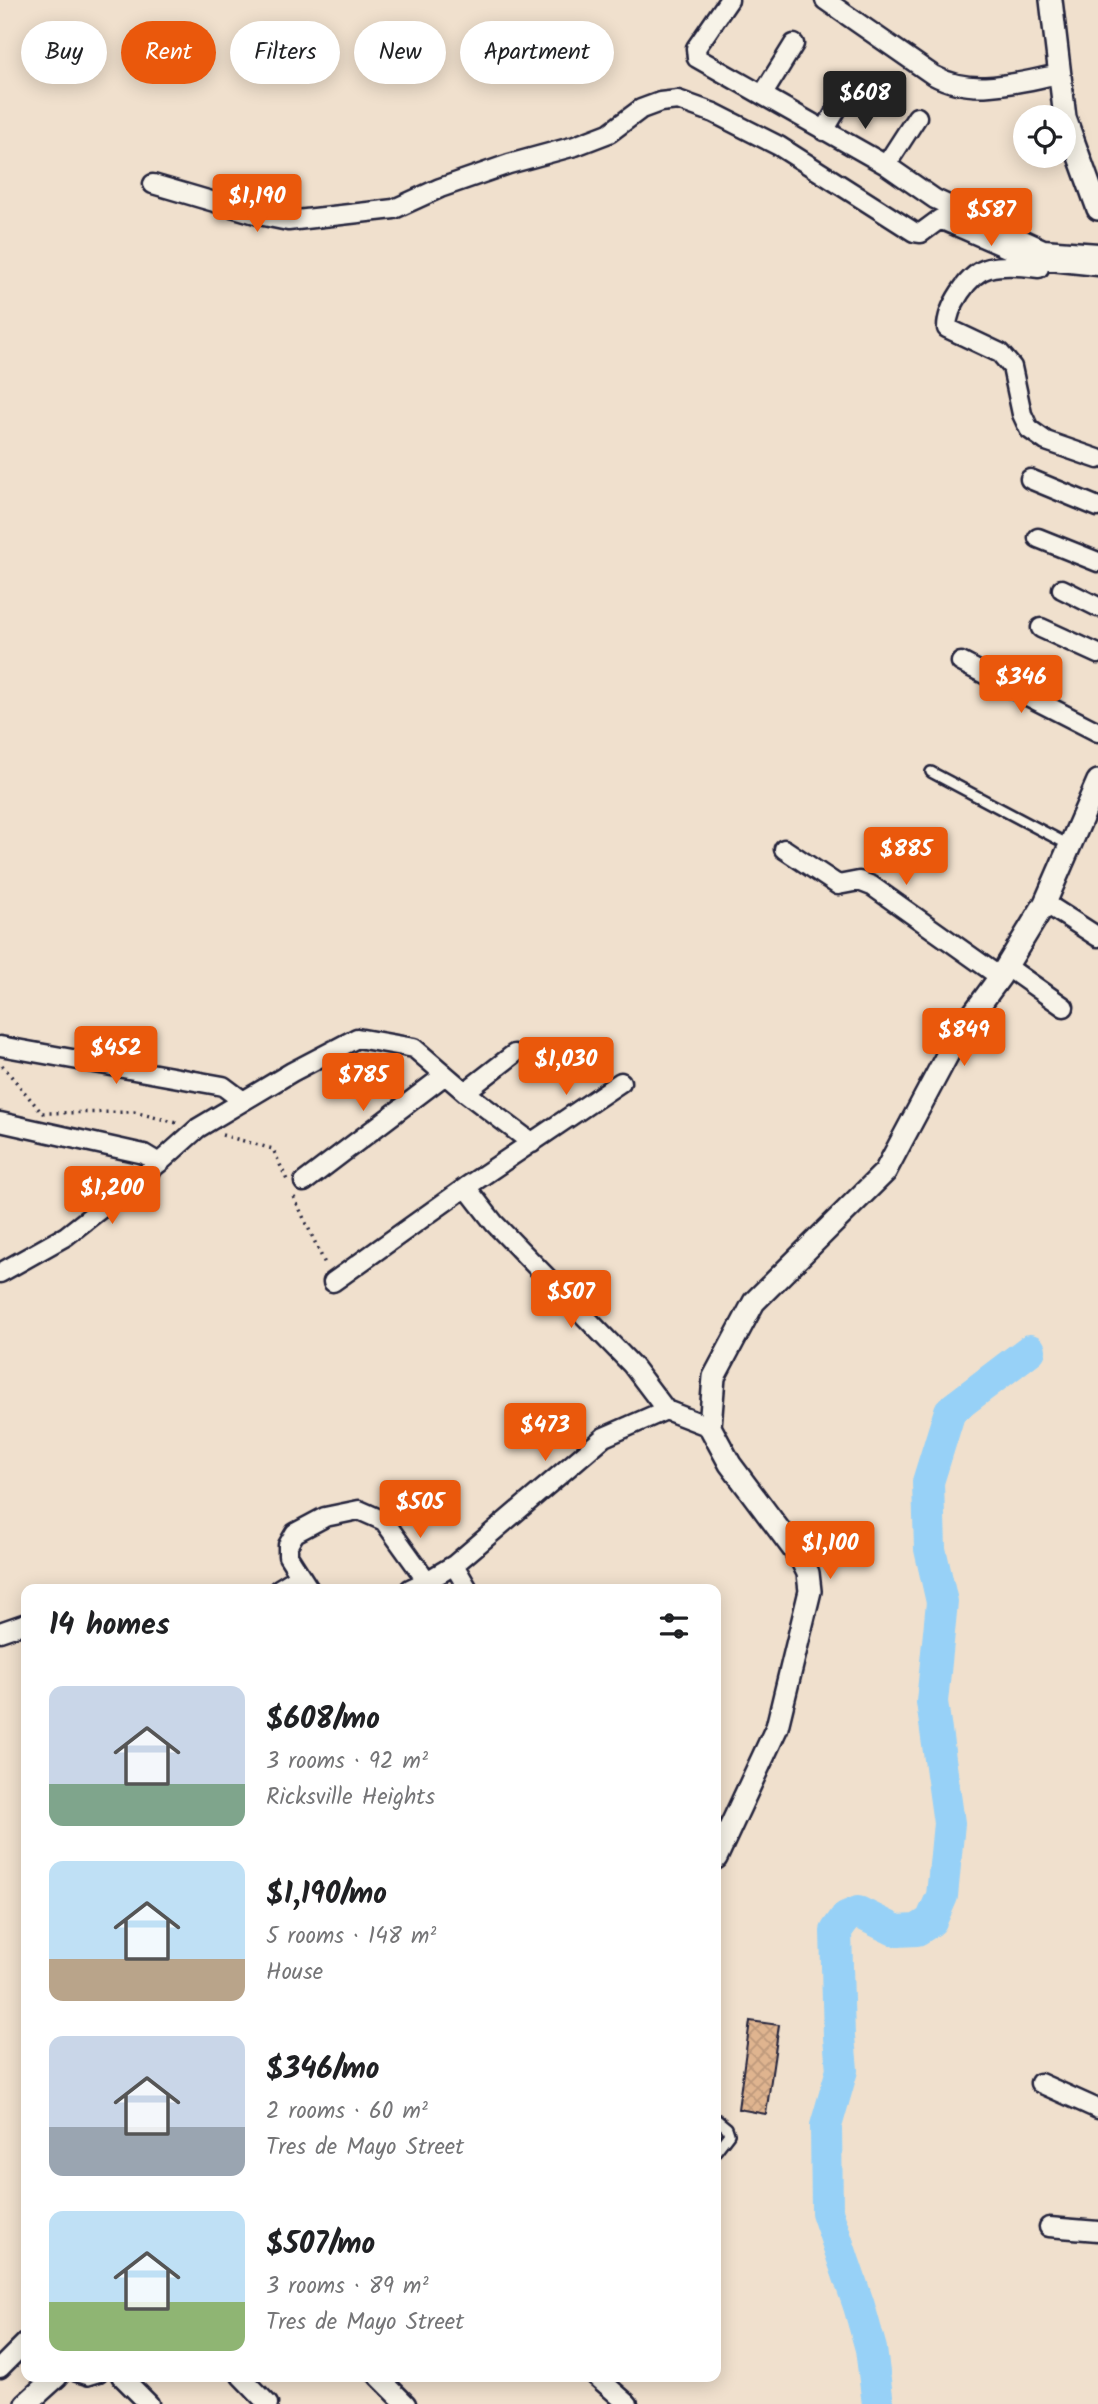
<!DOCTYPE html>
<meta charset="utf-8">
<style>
body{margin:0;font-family:Kalam,sans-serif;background:#f6f6f6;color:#202124;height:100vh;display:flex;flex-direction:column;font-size:26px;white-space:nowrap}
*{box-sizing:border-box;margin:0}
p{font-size:23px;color:#757577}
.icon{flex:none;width:38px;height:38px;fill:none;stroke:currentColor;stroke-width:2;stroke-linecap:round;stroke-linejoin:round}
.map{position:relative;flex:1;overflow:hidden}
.drawer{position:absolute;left:21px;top:1584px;width:700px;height:798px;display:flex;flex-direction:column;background:#fff;border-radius:14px;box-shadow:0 4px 18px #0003}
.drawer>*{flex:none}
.guide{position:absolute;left:21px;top:21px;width:700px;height:63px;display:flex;gap:14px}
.fabs{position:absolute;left:1013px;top:105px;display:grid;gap:14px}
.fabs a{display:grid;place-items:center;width:63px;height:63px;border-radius:50%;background:#fff;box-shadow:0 4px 18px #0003;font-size:35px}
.price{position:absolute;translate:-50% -60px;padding:0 16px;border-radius:7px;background:#ea580c;color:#fff;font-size:23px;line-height:46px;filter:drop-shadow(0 2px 4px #0008)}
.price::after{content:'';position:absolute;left:50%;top:42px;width:21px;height:16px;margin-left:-10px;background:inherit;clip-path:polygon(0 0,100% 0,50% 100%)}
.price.selected{background:#222;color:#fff}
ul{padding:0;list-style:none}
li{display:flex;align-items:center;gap:21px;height:175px;padding:0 28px}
li span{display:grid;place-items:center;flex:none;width:196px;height:140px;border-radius:14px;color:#555}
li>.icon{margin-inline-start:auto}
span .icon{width:84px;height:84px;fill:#fffc;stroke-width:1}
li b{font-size:30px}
h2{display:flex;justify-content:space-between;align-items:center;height:84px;padding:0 28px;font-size:30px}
.tag{padding:0 24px;border-radius:32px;background:#fff;box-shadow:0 4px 18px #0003;font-size:24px;line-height:63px}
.tag.selected{background:#ea580c;color:#fff}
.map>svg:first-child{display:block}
</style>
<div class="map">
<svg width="1098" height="2404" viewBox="0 0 1098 2404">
<defs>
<pattern id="building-cross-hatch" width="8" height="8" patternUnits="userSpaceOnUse" patternTransform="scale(1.75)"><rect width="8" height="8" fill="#dfb48f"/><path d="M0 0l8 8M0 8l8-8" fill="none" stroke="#bf9a7c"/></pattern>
</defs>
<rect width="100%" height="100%" fill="#f0e0cd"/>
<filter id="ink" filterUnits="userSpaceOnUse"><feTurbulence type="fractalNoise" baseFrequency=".0143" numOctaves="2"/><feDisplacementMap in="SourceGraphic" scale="14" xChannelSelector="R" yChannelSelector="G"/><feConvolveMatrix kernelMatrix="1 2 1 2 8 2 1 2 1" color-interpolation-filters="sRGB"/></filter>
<g filter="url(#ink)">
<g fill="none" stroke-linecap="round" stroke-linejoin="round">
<path stroke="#97d1f7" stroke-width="32" d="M878,2404L871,2349L859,2306L827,2212L826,2126L842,2070L839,2037L836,1931L846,1917L858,1912L897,1931L917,1930L931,1921L942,1896L949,1823L932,1702L942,1602L930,1549L928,1482L950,1411L1030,1350"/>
</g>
<path fill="url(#building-cross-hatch)" stroke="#22223b" stroke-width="2" d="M750,2021L779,2025L766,2114L738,2109Z"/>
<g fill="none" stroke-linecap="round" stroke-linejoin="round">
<g stroke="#22223b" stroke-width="14">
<path id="service" d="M931,772L1069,845
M716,2119L727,2128L729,2134L716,2151
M75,2376L88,2380L101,2376"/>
</g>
<g stroke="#22223b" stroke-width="23">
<path id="minor" d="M729,0L696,48L697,58L886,165L935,199L1043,249L1098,253
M825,0L933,75C973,97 1017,82 1060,74
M763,94L794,44
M824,131L851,85
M886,165L917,117
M153,184L259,215L288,221L394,209L440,188L509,164L575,146L609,133L641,109L660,102L678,100L714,113L779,146L914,232L921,233L940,219L1032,259L1098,266
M1039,268C1023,266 1004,264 989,268C968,273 947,308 947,328L1000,353L1012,367L1022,414L1029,429L1046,441L1098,459
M1030,479L1098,507
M1038,538L1098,562
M1062,589L1098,607
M1041,628L1098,654
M961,662L1098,732
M784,849L838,885L859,881L872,886L1000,977
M1045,903L1098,937
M1006,966L1064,1007
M0,1046L223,1086L243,1101
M465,1092L514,1054
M0,1122L144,1154L159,1163
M304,1182L445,1075
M466,1187L494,1223L632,1365L666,1410L710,1427
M0,1273L66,1236L159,1163L198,1128L292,1072L357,1038L414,1048L465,1092L532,1143
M333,1282L466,1187L621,1082
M454,1565L468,1589
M279,1589L300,1576
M309,1589L288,1556V1545L295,1533L325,1517L359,1510L384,1521L427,1581L454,1565L604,1437L666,1410
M410,1589L427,1581
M0,1632L26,1623
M1040,2083L1098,2109
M1049,2227L1098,2231
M0,2368L26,2342
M121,2376L149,2404
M241,2376L268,2404
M378,2376L406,2404
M596,2376L628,2404"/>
</g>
<g stroke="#22223b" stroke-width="26">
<path id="tertiary" d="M1051,0L1065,118L1098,209
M716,1858L777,1727L810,1591L808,1573L801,1559L730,1464L710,1427L714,1377L754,1302L885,1172L959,1033L1000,977L1045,903L1098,781
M26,2404L57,2376"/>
</g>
<path stroke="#22223b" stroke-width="3.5" stroke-dasharray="2 5" stroke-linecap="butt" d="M2,1065L42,1113L134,1112L177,1123
M222,1135L273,1149L287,1180
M294,1197L326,1266"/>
<use href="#service" stroke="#f7f3e8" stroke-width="9"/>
<use href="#minor" stroke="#f7f3e8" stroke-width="18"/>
<use href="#tertiary" stroke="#f7f3e8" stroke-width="21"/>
</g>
</g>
</svg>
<div class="fabs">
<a><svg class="icon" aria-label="locate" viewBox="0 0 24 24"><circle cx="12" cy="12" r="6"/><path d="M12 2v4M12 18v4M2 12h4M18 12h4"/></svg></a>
</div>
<b class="price selected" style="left:865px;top:131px">$608</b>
<b class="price" style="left:257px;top:234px">$1,190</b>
<b class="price" style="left:991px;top:248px">$587</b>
<b class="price" style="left:1021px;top:715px">$346</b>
<b class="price" style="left:906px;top:887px">$885</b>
<b class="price" style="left:964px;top:1068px">$849</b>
<b class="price" style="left:116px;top:1086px">$452</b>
<b class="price" style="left:566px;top:1097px">$1,030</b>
<b class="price" style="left:363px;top:1113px">$785</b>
<b class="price" style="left:112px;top:1226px">$1,200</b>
<b class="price" style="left:571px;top:1330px">$507</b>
<b class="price" style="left:545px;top:1463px">$473</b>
<b class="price" style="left:420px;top:1540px">$505</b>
<b class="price" style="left:830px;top:1581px">$1,100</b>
<div class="guide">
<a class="tag">Buy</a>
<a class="tag selected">Rent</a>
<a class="tag">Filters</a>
<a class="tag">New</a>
<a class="tag">Apartment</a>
</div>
<section class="drawer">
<h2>14 homes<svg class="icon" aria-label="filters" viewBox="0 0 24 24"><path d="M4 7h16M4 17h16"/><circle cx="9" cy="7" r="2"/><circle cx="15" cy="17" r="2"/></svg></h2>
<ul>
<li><span style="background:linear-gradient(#c9d6e8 70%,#7fa58c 0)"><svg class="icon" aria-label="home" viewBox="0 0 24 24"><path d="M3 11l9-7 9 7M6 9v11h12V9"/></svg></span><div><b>$608/mo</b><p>3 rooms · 92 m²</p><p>Ricksville Heights</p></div></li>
<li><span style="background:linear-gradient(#bfe0f5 70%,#b9a48a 0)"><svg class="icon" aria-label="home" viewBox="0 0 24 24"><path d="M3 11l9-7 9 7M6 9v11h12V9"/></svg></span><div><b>$1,190/mo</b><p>5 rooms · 148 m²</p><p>House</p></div></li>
<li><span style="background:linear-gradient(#c9d6e8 65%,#9aa5b1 0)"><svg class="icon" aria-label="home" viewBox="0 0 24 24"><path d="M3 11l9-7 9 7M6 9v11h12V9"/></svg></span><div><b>$346/mo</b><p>2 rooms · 60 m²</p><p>Tres de Mayo Street</p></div></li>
<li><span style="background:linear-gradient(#bfe0f5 65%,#8fb573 0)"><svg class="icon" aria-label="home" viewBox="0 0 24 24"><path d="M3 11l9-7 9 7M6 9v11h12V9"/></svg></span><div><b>$507/mo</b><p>3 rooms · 89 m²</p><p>Tres de Mayo Street</p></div></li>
</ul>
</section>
</div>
